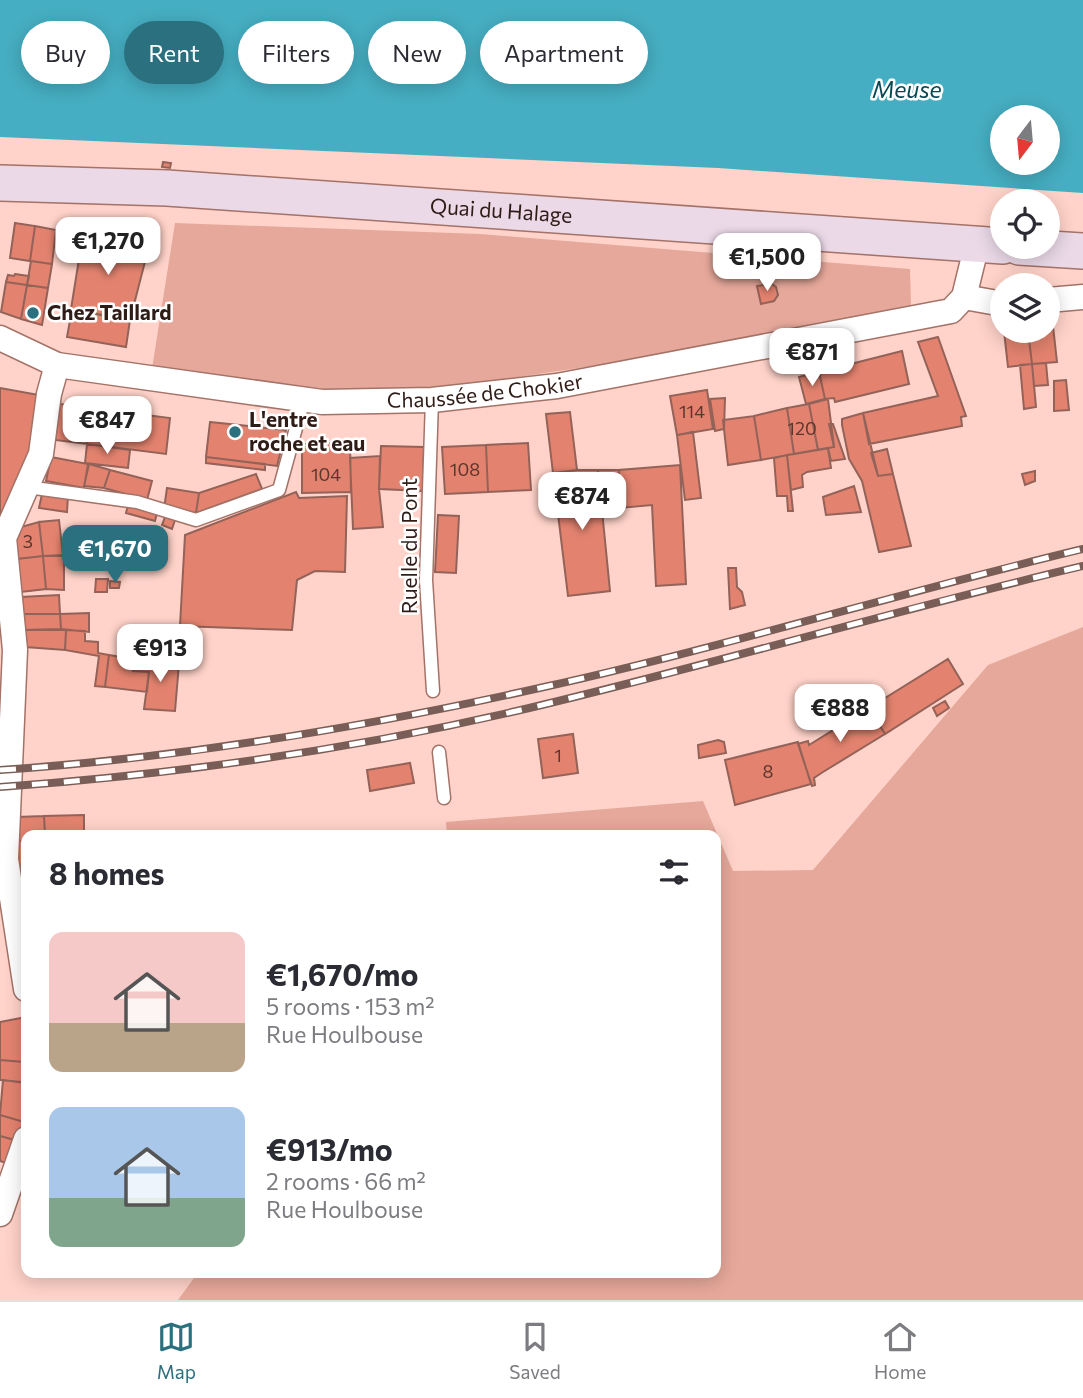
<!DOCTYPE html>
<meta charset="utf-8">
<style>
body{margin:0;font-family:Commissioner,sans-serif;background:#f2f2f3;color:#2b2b33;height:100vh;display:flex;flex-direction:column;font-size:26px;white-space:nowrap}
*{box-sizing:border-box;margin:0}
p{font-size:23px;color:#7c7c81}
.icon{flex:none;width:38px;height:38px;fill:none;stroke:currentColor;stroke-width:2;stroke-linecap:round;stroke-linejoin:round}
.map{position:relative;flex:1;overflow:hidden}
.sheet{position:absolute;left:21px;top:830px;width:700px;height:448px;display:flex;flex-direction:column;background:#fff;border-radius:14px;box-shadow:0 4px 18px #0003}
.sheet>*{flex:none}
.guide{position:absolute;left:21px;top:21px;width:700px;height:63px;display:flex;gap:14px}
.needle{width:46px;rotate:196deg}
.controls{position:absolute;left:990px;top:105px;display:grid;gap:14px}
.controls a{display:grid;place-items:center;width:70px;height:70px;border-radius:50%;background:#fff;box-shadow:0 4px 18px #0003;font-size:35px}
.price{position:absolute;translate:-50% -60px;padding:0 16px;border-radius:14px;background:#fff;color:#222;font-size:23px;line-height:46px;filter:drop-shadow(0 2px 4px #0008)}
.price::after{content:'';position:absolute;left:50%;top:42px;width:21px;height:16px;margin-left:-10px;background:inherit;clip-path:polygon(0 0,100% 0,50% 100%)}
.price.current{background:#2a707e;color:#fff}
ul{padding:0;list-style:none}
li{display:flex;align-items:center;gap:21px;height:175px;padding:0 28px}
li span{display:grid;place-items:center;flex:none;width:196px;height:140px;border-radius:14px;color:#555}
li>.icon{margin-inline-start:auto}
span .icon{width:84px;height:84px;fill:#fffc;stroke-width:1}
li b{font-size:30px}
h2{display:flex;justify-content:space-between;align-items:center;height:84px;padding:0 28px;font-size:30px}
.pill{padding:0 24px;border-radius:32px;background:#fff;box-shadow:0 4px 18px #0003;font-size:24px;line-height:63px}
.pill.current{background:#2a707e;color:#fff}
.tab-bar{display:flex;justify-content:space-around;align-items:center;height:98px;border-top:2px solid #e1e1e2;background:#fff;font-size:19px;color:#7c7c81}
.tab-bar a{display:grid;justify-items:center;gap:4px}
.tab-bar .current{color:#2a707e}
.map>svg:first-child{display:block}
</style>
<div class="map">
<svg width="1083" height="1300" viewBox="0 0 1083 1300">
<rect width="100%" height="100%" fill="#ffd3c9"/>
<path fill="#e6a89b" d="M175,223L480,234L910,269L911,305L672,354L370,399L151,375Z
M1083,627V1300H178L194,1278L208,1272H716V835H447L446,822L703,801L733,871L813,870L988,665Z"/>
<path fill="#46aec2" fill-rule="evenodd" d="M0,0H1083V193L718,168L0,137ZM1003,117H1048V163H1003Z"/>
<path fill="#e3836f" stroke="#936258" stroke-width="2" d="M163,162L171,163L170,168L162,167Z
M15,223L35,226L30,261L10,258Z
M35,226L56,230L52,264L30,261Z
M83,234L149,246L130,320L71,309Z
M31,261L52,264L48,288L27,285Z
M15,274L29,276L27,285L6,282L8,275L14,276Z
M6,282L27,285L21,319L1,312Z
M772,284L776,287L778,295L774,301L761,304L757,286Z
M27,285L48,288L42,325L21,319Z
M72,310L130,320L126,347L67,337Z
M1048,326H1053L1057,362L1032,364L1028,331H1048Z
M1004,331H1028L1032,364L1008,367Z
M938,337L966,416L961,417L962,426L869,444L863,413L938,396L918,342Z
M902,351L909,384L835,402L834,398L825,399L819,372Z
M1046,363L1048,385L1034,386L1032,364Z
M1032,364L1036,407L1024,409L1020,365Z
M819,372L825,399L806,404L799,377Z
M1066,380L1069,410L1054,411V381Z
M0,388L39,395L26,476L0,523Z
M707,390L713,429L677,435L670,396Z
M725,398L724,429L715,431L710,399Z
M828,399L834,447L818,450L809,404Z
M60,404L92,408L87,444L55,440Z
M809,404L818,450L794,454L787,408Z
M92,408L115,411L111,447L87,444Z
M787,408L794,454L761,460L754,416Z
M115,411L170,418L166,454L111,447Z
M570,412L577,470L553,473L546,414Z
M863,413L878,476L893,474L911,546L879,552L862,481L849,459L842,425V419Z
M754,416L761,460L728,465L723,420Z
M210,422L286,430L277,466L206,457Z
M829,424H833L845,459L831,461L828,448L834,447Z
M693,432L701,498L685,500L677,435Z
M350,443L351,492L302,493V444Z
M528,443L531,490L488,492L486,445Z
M87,444L130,450L128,468L85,463Z
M486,445L488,492L445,494L442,447Z
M381,446L424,447L423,491L379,489Z
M828,448L831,468L807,472L802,475L803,487L791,490L787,455Z
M887,449L893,474L878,476L871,453Z
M787,455L793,511H788L787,496H777L774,458Z
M380,456L379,489L383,527L353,529L350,458Z
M51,457L88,464L84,488L46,481Z
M206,457L265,464V470L206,463Z
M89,464L110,470L104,488L84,486Z
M680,465L686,584L656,586L652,505L620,508L619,470Z
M110,470L152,481L147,500L104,488Z
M577,470H598L610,591L568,596L553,473Z
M598,470H619L620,508L600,509Z
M1035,471V481L1025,485L1022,474Z
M256,474L262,489L196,513L199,493Z
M854,486L861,512L826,515L823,497Z
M167,488L199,493L196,513L164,509Z
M296,492L299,498L347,496L345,572L315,571L297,580L292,630L180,626L185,535Z
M42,494L68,495L67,512L39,508Z
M128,505L157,513L155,521L126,513Z
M438,515L459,516L456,573L435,572Z
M165,517L175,520L172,529L162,525Z
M59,520L63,555L43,556L39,522Z
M39,522L43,556L17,559L14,529Z
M43,556L46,589L21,592L17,559Z
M43,556H64V590L46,589Z
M728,568H736L737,587L742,592L745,605L730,609Z
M96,579H108L107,592H95Z
M110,581L120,582L119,588H110Z
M59,595L60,614H22L21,597Z
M89,613V632L61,629L60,614Z
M22,614H60L61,629L23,630Z
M23,630H66L65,650L25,647Z
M66,630L85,631V641L98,642V653L109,655L105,687L95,686L99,656L65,650Z
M109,655L134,659L133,671L149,672L147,692L105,687Z
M134,659L179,664L175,711L144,709L149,672L133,671Z
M948,659L963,684L885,734L869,708Z
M945,701L949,708L937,716L933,708Z
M869,708L885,734L823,772L814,778L815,785L812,786L798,744L808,741L809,745Z
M573,734L578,773L543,778L538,739Z
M718,740L724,742L726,753L699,758L698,745Z
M798,742L811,784L735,805L725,760Z
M410,763L414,783L370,791L367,770Z
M84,815V834L45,835L44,816Z
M44,816L45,835H26V840L17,841V817Z
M17,841H26V873H20Z
M26,1017L24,1062L0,1060V1022Z
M0,1060L24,1062L22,1082L0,1080Z
M3,1080L26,1083L24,1122L0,1115Z
M0,1115L24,1122L18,1141L0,1136Z
M0,1136L15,1140L6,1163L0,1161Z"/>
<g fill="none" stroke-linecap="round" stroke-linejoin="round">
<g stroke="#a47267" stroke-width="15">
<path id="lane" d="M432,400L426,580L433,691
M27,487L137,502L196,520L279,490L304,399
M439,752L444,798"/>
</g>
<g stroke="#a47267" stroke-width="27">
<g id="street">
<path d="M964,297L1003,304"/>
<path d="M1048,300L1083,297"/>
<path id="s1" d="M0,338L57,365L322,402L432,400L557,386L951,311L964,297L977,244"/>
<path d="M26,989L6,859L15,650L4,538L41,454L49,394L57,365"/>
<path d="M0,1214L26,1139"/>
</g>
</g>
<g stroke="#a47267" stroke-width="38">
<g id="secondary">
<path id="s2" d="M0,183L167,188L1003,246"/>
<path d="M1019,247L1083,251"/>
</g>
</g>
<use href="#lane" stroke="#fff" stroke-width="12"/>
<use href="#street" stroke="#fff" stroke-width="24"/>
<use href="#secondary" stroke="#ebd9e8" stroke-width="35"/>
<g stroke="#795d57" stroke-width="8">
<path id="rail" d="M0,770C183,758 365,727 544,687C725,647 902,592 1083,549
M0,787C184,774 370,747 550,703C728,660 904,608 1083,566"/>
</g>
<use href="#rail" stroke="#fff" stroke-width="5" stroke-dasharray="16" stroke-linecap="butt"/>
</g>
<g fill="#2a707e" stroke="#fff" stroke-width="2.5">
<circle cx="33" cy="313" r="7"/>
<circle cx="235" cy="432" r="7"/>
</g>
<g text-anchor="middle" stroke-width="5" stroke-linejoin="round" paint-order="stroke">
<g font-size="18" fill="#5c362d">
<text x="692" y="418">114</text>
<text x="802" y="435">120</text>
<text x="465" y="476">108</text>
<text x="326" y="481">104</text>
<text x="28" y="548">3</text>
<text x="558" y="762">1</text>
<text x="768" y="778">8</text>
</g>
<g font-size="21" fill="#2f1c17" stroke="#fff">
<text dy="7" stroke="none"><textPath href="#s2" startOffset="502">Quai du Halage</textPath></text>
<text dy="7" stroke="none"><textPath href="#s1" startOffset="494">Chaussée de Chokier</textPath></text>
<text transform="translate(410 546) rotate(-90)" y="7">Ruelle du Pont</text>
</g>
<g font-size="21" font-weight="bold" fill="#2f1c17" stroke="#fff" text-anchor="start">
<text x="47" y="320">Chez Taillard</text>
<text x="249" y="427">L'entre<tspan x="249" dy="24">roche et eau</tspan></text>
</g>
<g font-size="23" font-style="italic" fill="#094954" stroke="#fff">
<text x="907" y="98">Meuse</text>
</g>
</g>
</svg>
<div class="controls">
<a><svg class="needle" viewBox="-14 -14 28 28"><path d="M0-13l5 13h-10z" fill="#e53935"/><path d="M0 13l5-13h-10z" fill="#7c7c81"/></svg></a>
<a><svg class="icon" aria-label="locate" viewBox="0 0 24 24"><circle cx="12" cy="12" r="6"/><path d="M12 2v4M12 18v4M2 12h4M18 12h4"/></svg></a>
<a><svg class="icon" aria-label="layers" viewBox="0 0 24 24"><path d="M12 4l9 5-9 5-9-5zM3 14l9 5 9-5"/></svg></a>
</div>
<b class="price" style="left:108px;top:277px">€1,270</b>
<b class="price" style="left:767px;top:293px">€1,500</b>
<b class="price" style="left:812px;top:388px">€871</b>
<b class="price" style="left:107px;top:456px">€847</b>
<b class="price" style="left:582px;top:532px">€874</b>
<b class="price current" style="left:115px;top:585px">€1,670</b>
<b class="price" style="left:160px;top:684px">€913</b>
<b class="price" style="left:840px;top:744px">€888</b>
<div class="guide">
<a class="pill">Buy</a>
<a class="pill current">Rent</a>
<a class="pill">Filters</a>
<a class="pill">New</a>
<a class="pill">Apartment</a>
</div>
<section class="sheet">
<h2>8 homes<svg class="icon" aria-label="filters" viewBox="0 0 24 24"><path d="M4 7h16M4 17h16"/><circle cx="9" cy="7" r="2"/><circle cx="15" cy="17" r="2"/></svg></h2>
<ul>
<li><span style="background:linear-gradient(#f6c9c9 65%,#b9a48a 0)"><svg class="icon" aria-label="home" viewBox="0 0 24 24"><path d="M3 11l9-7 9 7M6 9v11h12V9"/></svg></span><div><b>€1,670/mo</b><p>5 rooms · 153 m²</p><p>Rue Houlbouse</p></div></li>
<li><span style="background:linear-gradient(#a9c7e8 65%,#7fa58c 0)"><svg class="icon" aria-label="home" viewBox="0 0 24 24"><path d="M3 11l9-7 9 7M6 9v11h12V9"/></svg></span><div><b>€913/mo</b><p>2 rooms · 66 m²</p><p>Rue Houlbouse</p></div></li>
</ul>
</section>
</div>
<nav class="tab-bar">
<a class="current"><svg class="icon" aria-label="map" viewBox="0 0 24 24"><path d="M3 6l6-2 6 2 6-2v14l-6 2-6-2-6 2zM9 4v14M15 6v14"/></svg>Map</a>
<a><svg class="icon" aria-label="saved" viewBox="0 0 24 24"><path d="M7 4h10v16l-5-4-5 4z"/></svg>Saved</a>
<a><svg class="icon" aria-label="home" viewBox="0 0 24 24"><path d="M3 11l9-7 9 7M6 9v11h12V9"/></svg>Home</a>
</nav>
